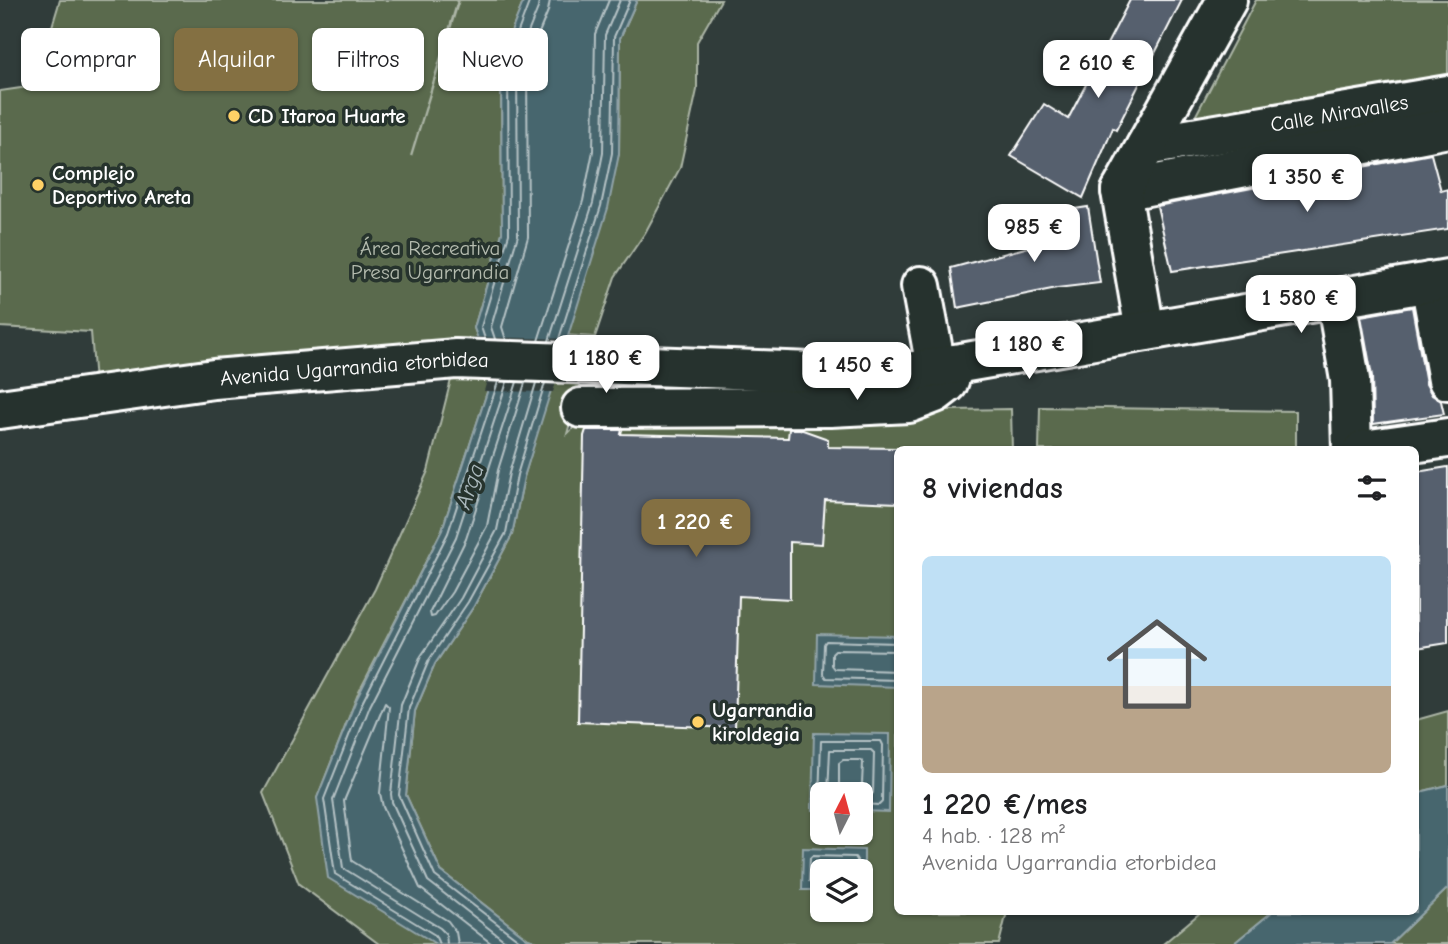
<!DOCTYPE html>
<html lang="es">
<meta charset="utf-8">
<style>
body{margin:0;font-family:"Comic Neue",sans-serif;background:#f6f6f6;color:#202124;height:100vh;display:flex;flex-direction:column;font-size:26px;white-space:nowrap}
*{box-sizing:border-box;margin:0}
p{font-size:23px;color:#757577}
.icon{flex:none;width:38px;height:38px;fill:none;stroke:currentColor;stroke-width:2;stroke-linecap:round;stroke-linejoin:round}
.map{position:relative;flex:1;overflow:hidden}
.panel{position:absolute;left:894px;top:446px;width:525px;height:469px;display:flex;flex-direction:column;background:#fff;border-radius:10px;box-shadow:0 2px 5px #0004}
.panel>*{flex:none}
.top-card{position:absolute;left:21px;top:28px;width:665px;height:63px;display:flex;gap:14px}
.needle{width:46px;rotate:6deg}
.tools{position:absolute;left:810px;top:782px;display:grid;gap:14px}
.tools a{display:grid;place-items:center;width:63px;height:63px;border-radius:10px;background:#fff;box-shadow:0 2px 5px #0004;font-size:35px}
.price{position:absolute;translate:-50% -60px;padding:0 16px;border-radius:14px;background:#fff;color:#222;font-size:23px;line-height:46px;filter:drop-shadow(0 2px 4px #0008)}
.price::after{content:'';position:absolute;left:50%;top:42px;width:21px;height:16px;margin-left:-10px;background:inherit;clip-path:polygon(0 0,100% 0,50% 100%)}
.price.on{background:#847042;color:#fff}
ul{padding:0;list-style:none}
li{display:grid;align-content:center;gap:14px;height:371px;padding:0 28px}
li span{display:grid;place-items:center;height:217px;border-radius:10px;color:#555}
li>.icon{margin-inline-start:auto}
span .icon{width:126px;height:126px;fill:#fffc;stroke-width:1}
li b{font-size:30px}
h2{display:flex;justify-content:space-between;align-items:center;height:84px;padding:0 28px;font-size:30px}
.tag{padding:0 24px;border-radius:10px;background:#fff;box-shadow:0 2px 5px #0004;font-size:24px;line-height:63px}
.tag.on{background:#847042;color:#fff}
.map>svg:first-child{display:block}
</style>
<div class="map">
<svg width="1448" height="944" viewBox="0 0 1448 944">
<rect width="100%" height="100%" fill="#303c3a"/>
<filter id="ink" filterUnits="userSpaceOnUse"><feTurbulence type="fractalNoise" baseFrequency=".0143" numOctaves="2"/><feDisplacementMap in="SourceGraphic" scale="14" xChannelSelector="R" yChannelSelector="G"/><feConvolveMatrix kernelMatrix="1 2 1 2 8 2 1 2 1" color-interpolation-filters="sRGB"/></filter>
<g filter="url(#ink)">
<path fill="#5a6b4e" stroke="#acb5a6" stroke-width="2" fill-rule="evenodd" d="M60,0H458L411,156L459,0H524L501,57L502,233L474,328L492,377L442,530L358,694L317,798L438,944H379L299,884L263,793L375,589L428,471L456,360L96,395L91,332L0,327V91L34,86Z
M637,0H721L697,42V90L680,168L645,233L615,277L595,337L563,335L619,154L620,38Z
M1256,0H1448V93L1183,140Z
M558,363L586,364L567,434L586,416L1011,409L1012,450H898V912H1007L999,944H543L528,939L441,871L406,795L415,711L435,664L474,606L512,535L524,477ZM822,794H861V833H822ZM822,872H861V910H822Z
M1040,407L1296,411V450H1039Z
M1448,711V785L1424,791L1416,797V720Z
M1448,888V944H1390Z
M1201,912H1272L1233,944H1163Z"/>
<path fill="#47666e" stroke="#91a3a8" stroke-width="2" d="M524,0H637L620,38L619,154L608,208L524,477L512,535L474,606L435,664L415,711L406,795L441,871L528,939L543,944H436L328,878L317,798L356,700L442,530L492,377L474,328L502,233L501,57Z
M817,634L898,636V687L816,684Z
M814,733L890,734L889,812L861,811V794H822V810H812Z
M1448,785V888L1390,944H1233L1272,912H1416V797L1424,791Z
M803,848L864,850V891H861V872H822V890H802Z"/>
<path fill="#303c3a" d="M473,337L570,339L553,392L484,391L488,377Z"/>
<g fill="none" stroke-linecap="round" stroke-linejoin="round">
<path stroke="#b5c2c5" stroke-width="2" d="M485,339L481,327L509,234L508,58L530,0
M495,339L491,327L518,235L517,60L538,8L539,0
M506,340L502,327L528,237L527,62L548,11L550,0
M538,341L583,201L593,151L595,34L609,0
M549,341L593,203L603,153L605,35L620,0
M558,342L601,206L612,153L614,37L630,0
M517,382L466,539L430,612L431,617L435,616L452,592L487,526L498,470L525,383
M898,643L826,641L824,644L823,674L826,678L898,680
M898,651L835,650L832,653V665L835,669L898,671
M843,760H861L863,763L862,784L842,793L839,789V763Z
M828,794L830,750H871L874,753L873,793L870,796H861
M822,804L819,800L821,741H881L883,745L882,802L879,805L861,804
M822,884L809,881L810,858L812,856L855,857L857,860V872
M439,944L435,935L335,874L324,799L362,703L448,533L498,382
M447,944L446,934L440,928L343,868L333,800L370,706L456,537L507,382
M458,944L456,932L448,921L352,861L344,801L385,703L389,707L380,793L383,807L420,888L492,944
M509,944L428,881L392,802L391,794L401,705L421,656L461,598L497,530L509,473L536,383
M524,944L435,876L399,795L409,708L429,660L468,602L506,533L517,475L545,383"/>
</g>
<path fill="#57616e" stroke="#fff" stroke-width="2" d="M1130,0H1182L1116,130L1113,128L1083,198L1011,156L1044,104L1068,119Z
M1431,154L1441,191L1448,189V229L1172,271L1157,206Z
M1088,207L1100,283L1057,288L957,308L951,268L1051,241L1048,213Z
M1412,307L1426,384L1432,395L1441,401L1444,414L1373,424L1372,376L1361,316Z
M789,429H800L828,439V447L898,448V503L825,500L822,544L790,542V599L739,596L735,728L578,722L584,436L586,430H622L621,434L788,438Z
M1448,467V643L1416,648V472Z"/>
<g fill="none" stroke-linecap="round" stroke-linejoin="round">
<g stroke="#fff" stroke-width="44">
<g id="minor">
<path id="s1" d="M1146,146L1448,95"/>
<path d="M1121,191L1448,128"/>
<path d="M1430,282L1448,380"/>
<path d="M921,286L936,367"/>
<path d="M1336,298L1350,380L1352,450"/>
<path d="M1145,331L1121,191L1227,0"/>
<path d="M581,408L830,407L909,403L935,393L948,383L955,364"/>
<path id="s2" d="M0,409L214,379L456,359L812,372L903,373L1448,279"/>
<path d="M1363,450L1448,438"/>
</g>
</g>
<use href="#minor" stroke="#26332d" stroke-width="38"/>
</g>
</g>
<g fill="#ffd166" stroke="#26332d" stroke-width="2.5">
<circle cx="234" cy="116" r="7"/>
<circle cx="38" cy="185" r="7"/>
<circle cx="698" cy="722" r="7"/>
</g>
<g text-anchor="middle" stroke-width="7" stroke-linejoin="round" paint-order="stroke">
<g font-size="21" fill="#fff" stroke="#26332d">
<text dy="7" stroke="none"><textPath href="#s1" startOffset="196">Calle Miravalles</textPath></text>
<text dy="7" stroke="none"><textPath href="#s2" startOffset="357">Avenida Ugarrandia etorbidea</textPath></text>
</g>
<g font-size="21" font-weight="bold" fill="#fff" stroke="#26332d" text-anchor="start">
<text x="248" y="123">CD Itaroa Huarte</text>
<text x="52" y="180">Complejo<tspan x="52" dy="24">Deportivo Areta</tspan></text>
<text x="712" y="717">Ugarrandia<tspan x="712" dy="24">kiroldegia</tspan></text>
</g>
<g font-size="21" fill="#b5bcaf" stroke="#26332d">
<text x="430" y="255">Área Recreativa<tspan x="430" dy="24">Presa Ugarrandia</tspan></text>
</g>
<g font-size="23" font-style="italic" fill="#acbabe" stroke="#26332d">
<text transform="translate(469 486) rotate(-71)" y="8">Arga</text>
</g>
</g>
</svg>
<div class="tools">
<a><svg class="needle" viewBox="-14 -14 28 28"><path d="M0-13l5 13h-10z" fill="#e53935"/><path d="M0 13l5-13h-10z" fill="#757577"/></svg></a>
<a><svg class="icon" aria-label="layers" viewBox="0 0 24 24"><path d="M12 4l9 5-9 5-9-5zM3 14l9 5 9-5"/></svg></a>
</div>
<b class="price" style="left:1098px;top:100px">2 610 €</b>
<b class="price" style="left:1307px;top:214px">1 350 €</b>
<b class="price" style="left:1034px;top:264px">985 €</b>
<b class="price" style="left:1301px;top:335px">1 580 €</b>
<b class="price" style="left:1029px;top:381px">1 180 €</b>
<b class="price" style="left:606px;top:395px">1 180 €</b>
<b class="price" style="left:857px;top:402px">1 450 €</b>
<b class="price on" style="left:696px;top:559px">1 220 €</b>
<div class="top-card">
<a class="tag">Comprar</a>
<a class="tag on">Alquilar</a>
<a class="tag">Filtros</a>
<a class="tag">Nuevo</a>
</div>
<section class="panel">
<h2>8 viviendas<svg class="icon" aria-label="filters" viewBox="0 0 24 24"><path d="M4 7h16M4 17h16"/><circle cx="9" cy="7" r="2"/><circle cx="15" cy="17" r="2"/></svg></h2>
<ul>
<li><span style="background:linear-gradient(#bfe0f5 60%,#b9a48a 0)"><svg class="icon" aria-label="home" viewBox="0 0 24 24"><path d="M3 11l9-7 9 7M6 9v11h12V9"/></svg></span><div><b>1 220 €/mes</b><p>4 hab. · 128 m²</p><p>Avenida Ugarrandia etorbidea</p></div></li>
</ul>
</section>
</div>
